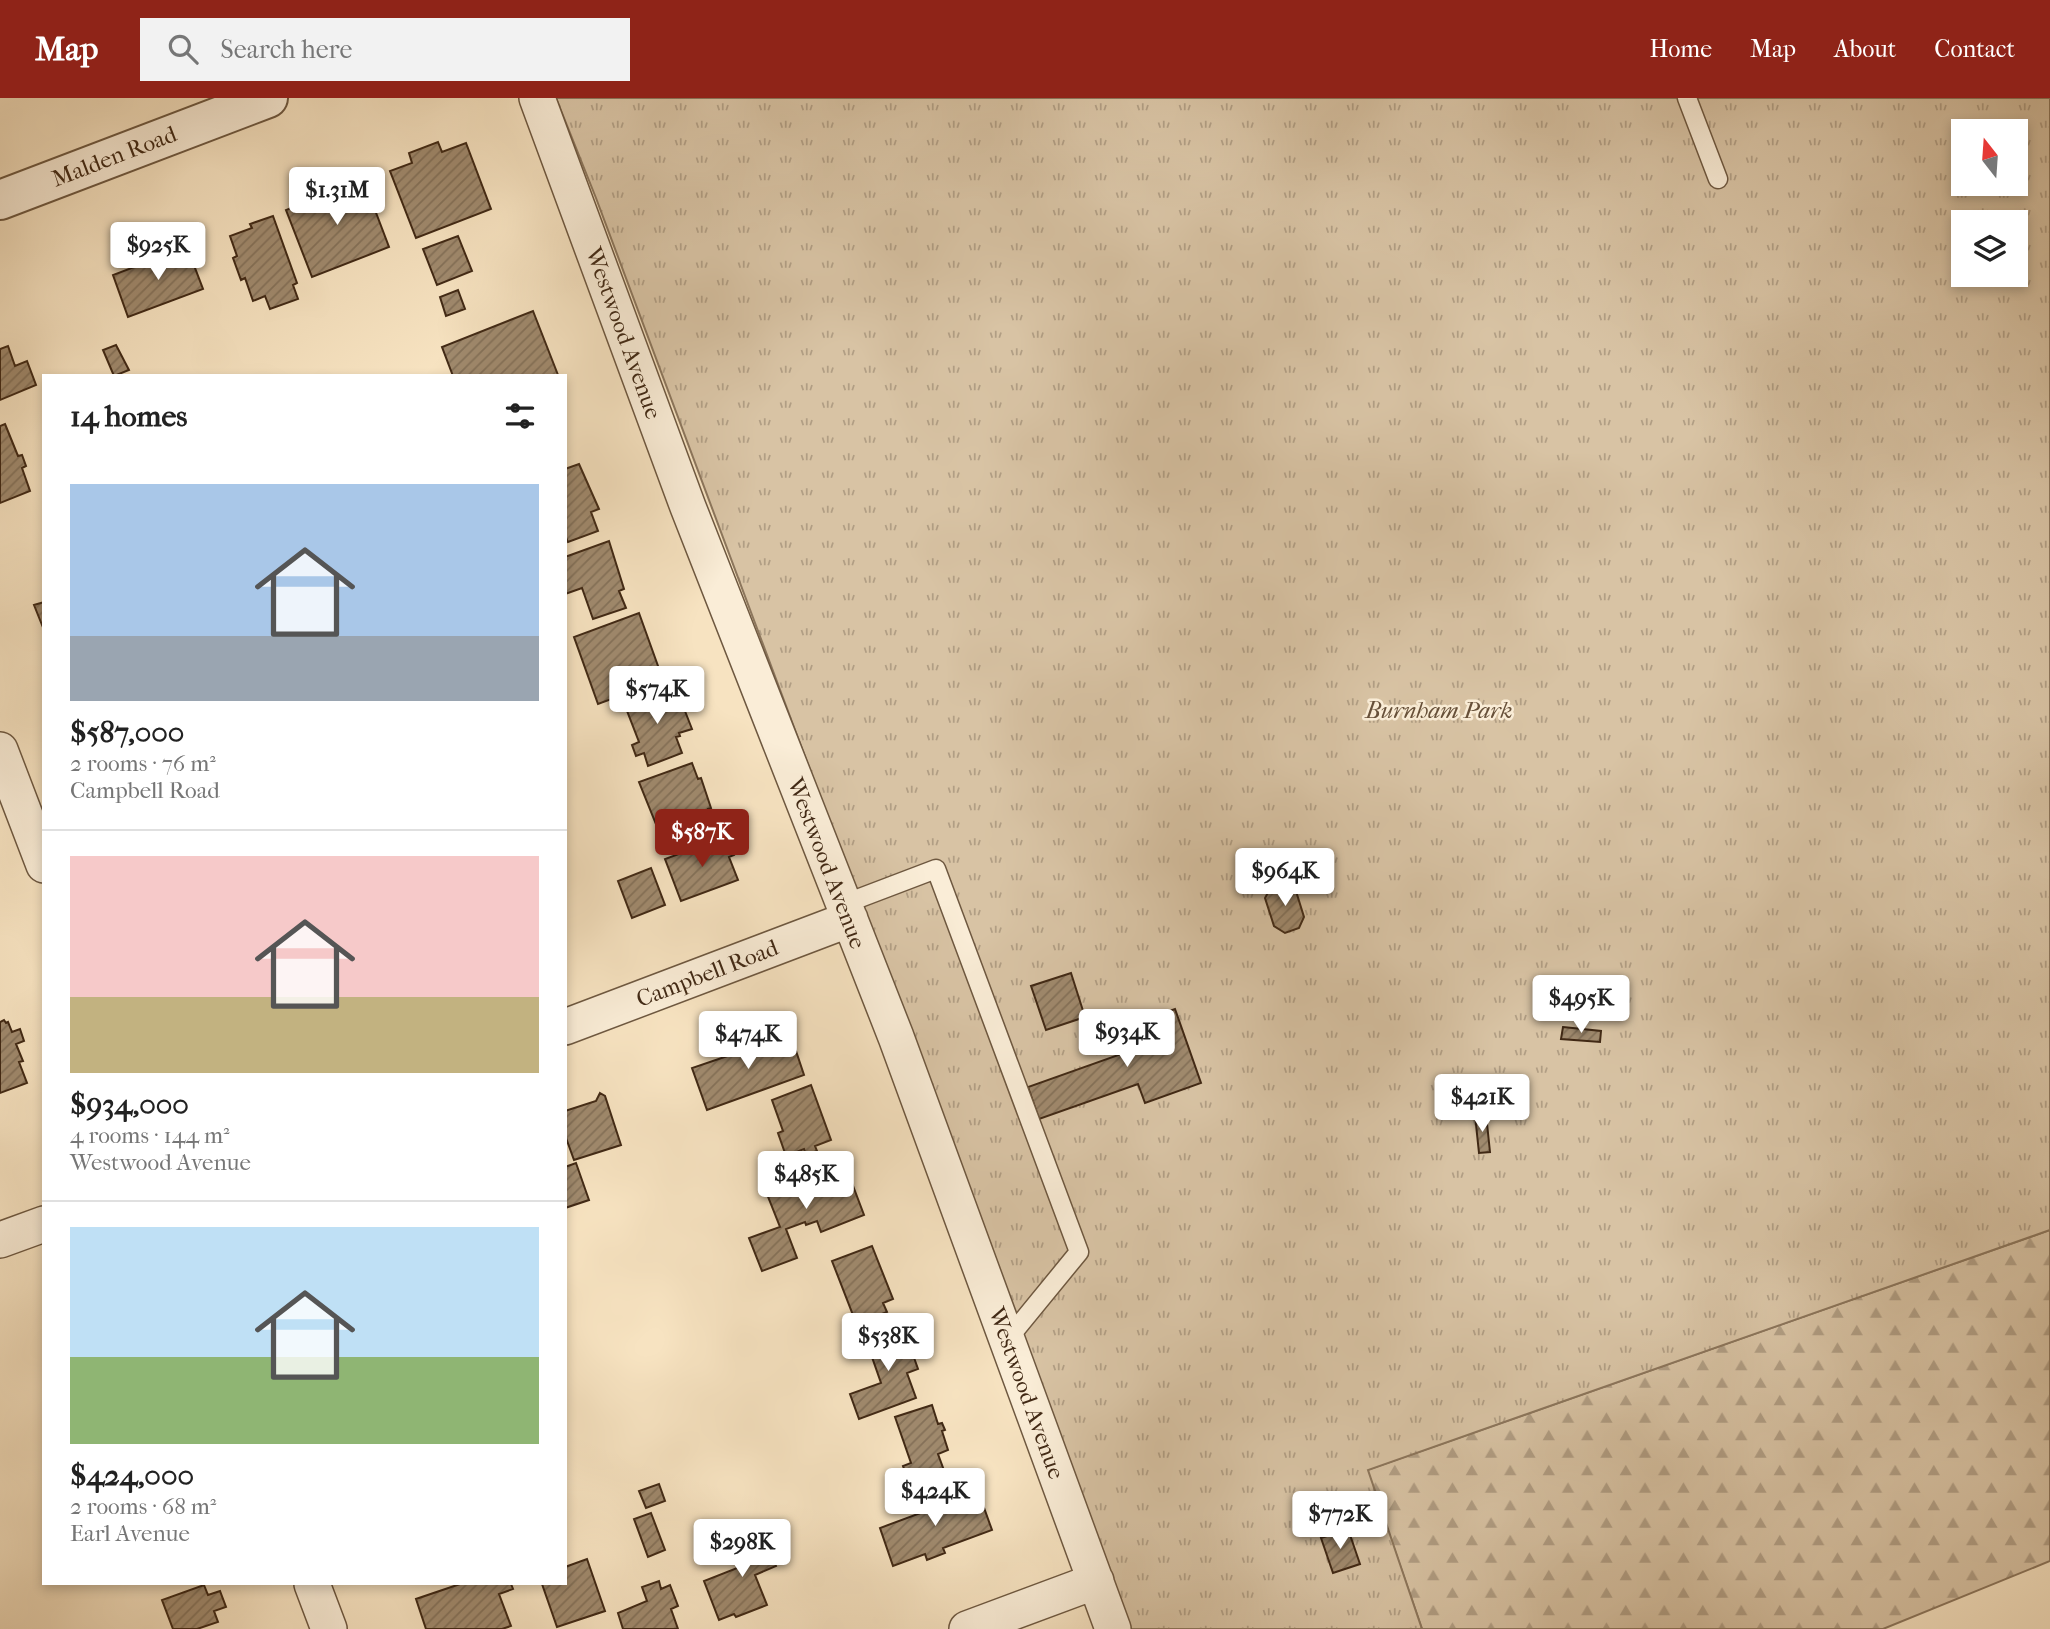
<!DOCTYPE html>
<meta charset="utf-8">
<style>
body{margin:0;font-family:"IM FELL French Canon",serif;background:#f2f2f2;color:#222;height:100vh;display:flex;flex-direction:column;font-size:26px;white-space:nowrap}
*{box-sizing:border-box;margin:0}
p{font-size:23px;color:#767676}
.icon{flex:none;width:38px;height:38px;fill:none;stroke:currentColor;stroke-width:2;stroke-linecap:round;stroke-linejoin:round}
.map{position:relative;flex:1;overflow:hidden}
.details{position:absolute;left:42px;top:276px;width:525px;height:1211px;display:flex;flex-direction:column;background:#fff;border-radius:0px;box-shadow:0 4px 10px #0003}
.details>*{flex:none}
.needle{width:46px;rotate:343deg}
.fabs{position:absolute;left:1951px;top:21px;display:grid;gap:14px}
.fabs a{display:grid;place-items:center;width:77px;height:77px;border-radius:0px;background:#fff;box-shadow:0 4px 10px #0003;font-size:35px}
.price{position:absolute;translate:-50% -60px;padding:0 16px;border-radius:7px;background:#fff;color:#222;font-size:23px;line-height:46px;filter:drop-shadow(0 2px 4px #0008)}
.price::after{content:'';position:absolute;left:50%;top:42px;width:21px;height:16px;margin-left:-10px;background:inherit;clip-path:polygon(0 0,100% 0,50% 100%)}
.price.current{background:#8f2418;color:#fff}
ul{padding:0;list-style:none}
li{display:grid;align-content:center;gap:14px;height:371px;padding:0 28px}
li+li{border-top:2px solid #e0e0e0}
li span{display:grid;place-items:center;height:217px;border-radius:0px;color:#555}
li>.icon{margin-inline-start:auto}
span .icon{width:126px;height:126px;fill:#fffc;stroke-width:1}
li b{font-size:30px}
h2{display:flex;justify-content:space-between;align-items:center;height:84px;padding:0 28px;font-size:30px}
header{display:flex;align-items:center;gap:42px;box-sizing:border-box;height:98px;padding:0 35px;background:#8f2418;color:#fff}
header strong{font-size:33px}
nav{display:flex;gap:38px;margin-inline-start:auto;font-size:24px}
.search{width:490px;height:63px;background:#f2f2f2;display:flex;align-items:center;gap:18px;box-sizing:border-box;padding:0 24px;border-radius:0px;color:#767676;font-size:26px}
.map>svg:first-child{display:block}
</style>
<header>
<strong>Map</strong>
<div class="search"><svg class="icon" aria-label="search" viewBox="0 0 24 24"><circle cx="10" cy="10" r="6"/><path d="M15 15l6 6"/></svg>Search here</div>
<nav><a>Home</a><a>Map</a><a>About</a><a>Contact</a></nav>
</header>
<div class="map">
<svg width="2050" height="1531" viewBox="0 0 2050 1531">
<defs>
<pattern id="forest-firs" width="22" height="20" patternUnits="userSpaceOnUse" patternTransform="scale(1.75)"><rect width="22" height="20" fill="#d8c3a4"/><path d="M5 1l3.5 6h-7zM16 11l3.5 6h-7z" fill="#b19e84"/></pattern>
<pattern id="park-tufts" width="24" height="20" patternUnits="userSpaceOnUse" patternTransform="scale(1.75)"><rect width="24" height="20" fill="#d8c3a4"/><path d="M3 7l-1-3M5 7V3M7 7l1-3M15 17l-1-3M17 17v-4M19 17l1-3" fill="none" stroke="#b19e84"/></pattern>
<pattern id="building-hatch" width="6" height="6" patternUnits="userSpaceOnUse" patternTransform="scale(1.75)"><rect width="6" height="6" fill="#a08a6e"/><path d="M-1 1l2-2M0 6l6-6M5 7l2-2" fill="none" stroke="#847159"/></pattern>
</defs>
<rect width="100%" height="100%" fill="#f7e3c1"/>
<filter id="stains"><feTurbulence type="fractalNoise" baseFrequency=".00286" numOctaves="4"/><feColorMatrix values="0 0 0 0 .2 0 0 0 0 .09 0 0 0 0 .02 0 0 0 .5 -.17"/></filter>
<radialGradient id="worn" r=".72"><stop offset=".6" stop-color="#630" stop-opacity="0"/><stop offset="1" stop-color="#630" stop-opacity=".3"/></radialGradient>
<path fill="url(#forest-firs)" stroke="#8c765c" stroke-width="2" d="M2050,1132V1463L1883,1531H1422L1367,1372Z"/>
<path fill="url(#park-tufts)" stroke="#8c765c" stroke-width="2" fill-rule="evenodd" d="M556,0H2050V1132L1368,1372L1422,1531H1129L1027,1252L596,100ZM1964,33H2016V86H1964ZM1964,124H2016V177H1964Z"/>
<path fill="url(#building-hatch)" stroke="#412915" stroke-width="2" d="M438,44L442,54L466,45L491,111L416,140L390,73L412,65L409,55Z
M364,83L389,149L312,179L286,112L310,103L308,97L338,85L341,91Z
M273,118L297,185L293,187L298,201L270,211L265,198L253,203L245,180L241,182L233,160L237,158L230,138L252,130L250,126Z
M458,138L472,173L437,187L423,151Z
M187,149L203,191L128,219L113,177Z
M458,192L465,211L446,218L440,199Z
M533,213L558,277L453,278L442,249Z
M116,247L129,272L114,278L103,252Z
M8,248L15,268L27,263L36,287L0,302V251Z
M5,326L18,358L22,357L26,368L22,370L30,393L0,405V328Z
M579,366L599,411L591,414L598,433L568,444L565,438V371Z
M609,443L624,491L619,493L626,510L593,521L582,490L565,496V459Z
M44,504V532L34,507Z
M639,515L663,582L598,606L574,539Z
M665,590L673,612L683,608L692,631L679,635L680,638L676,639L682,655L648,668L644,655L636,658L632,647L639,644L624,605Z
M692,665L698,681L701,680L711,710L708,711L714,728L664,746L639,684Z
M722,740L726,751L731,749L734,757L729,759L738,782L681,803L665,761Z
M651,770L665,807L632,820L618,783Z
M1283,785L1295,790L1304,819L1299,830L1285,835L1274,828L1265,800L1271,789Z
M1071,875L1085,919L1046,932L1031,888Z
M1175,911L1201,985L1145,1005L1138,986L1039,1021L1028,989L1127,954L1119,931Z
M4,922L6,925L8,924L12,934L20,931L24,943L16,946L23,963L19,964L27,985L0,995V924Z
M1563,929L1601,933L1600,944L1561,941Z
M790,935L804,977L707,1012L692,970L745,952L743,946L757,941L759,945Z
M811,987L831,1042L815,1048L817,1053L806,1057L804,1051L786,1058L778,1035L783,1033L772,1002Z
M600,995L605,998L621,1047L574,1062L565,1037V1013L596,1003Z
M1486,1016L1490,1054L1479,1055L1475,1017Z
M844,1064L864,1117L821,1134L817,1123L806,1127L805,1124L786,1131L797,1160L762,1173L749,1140L780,1129L765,1091Z
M576,1065L589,1102L565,1110V1069Z
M872,1148L893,1201L883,1205L887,1214L859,1225L855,1216L853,1217L832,1163Z
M902,1226L918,1271L907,1275L916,1300L859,1321L850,1296L881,1285L865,1239Z
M932,1307L938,1326L942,1325L945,1332L942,1333L948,1352L938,1356L946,1378L911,1390L903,1368L911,1365L895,1319Z
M659,1386L665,1403L646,1410L639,1393Z
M962,1390L970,1411L983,1407L992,1432L943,1450L945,1455L927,1462L925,1456L893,1468L880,1430L926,1413L922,1404Z
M651,1415L665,1452L648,1459L634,1421Z
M761,1431L776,1468L755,1477L767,1507L736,1519L734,1516L719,1522L704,1483L745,1467L735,1441Z
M1348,1431L1360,1466L1333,1475L1321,1440Z
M587,1461L605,1513L557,1529L542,1486H565V1469Z
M659,1483L661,1491L670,1487L678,1508L671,1511L678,1531H623L618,1515L647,1503L642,1489Z
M460,1486H511L513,1491L499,1496L511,1528L502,1531H426L416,1501Z
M204,1487L208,1497L220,1493L226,1509L214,1513L218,1524L197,1531H173L162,1502Z"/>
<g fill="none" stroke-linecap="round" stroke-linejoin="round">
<g stroke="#6e5840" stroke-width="21">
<path id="service" d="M1687,0L1718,81
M844,806L936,771L1079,1154L1007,1242"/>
</g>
<g stroke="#6e5840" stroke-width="38">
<path id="minor" d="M537,0L688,409L896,939L1113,1531
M0,652L44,767
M565,929L850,821
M0,1142L44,1126
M312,1486L329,1531
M967,1531L1096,1483"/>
</g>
<g stroke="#6e5840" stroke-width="42">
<path id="tertiary" d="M0,102L268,0"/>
</g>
<use href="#service" stroke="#faedd7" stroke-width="18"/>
<use href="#minor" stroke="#faedd7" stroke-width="35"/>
<use href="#tertiary" stroke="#faedd7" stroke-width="38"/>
</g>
<g text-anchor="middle" stroke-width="5" stroke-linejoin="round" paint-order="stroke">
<g font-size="23" fill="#412915" stroke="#faedd7">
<text transform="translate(114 58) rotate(-21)" y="8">Malden Road</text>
<text transform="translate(624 235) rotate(70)" y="8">Westwood Avenue</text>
<text transform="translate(827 765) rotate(69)" y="8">Westwood Avenue</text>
<text transform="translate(707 875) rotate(-21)" y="8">Campbell Road</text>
<text transform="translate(1027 1295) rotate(70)" y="8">Westwood Avenue</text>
</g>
<g font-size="23" font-style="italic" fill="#675039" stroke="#faedd7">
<text x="1439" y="620">Burnham Park</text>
</g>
</g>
<rect width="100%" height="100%" filter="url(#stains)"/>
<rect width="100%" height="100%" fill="url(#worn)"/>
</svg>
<div class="fabs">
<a><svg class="needle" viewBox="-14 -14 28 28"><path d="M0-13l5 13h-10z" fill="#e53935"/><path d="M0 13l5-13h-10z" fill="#767676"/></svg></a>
<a><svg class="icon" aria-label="layers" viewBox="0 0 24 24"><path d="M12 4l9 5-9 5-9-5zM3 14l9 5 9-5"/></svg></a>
</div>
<b class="price" style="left:337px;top:129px">$1.31M</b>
<b class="price" style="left:158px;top:184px">$925K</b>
<b class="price" style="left:657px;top:628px">$574K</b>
<b class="price current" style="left:702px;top:771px">$587K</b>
<b class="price" style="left:1285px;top:810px">$964K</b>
<b class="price" style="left:1581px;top:937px">$495K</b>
<b class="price" style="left:1127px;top:971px">$934K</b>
<b class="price" style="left:748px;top:973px">$474K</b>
<b class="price" style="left:1482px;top:1036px">$421K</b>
<b class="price" style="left:806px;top:1113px">$485K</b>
<b class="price" style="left:888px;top:1275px">$538K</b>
<b class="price" style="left:935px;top:1430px">$424K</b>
<b class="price" style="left:1340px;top:1453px">$772K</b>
<b class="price" style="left:742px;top:1481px">$298K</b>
<section class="details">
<h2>14 homes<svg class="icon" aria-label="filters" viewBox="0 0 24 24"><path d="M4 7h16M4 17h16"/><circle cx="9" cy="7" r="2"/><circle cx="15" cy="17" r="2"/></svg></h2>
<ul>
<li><span style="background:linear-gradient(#a9c7e8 70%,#9aa5b1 0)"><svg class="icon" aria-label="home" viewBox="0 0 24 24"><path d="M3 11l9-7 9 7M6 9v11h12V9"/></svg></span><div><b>$587,000</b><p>2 rooms · 76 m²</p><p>Campbell Road</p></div></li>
<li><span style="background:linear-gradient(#f6c9c9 65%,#c2b280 0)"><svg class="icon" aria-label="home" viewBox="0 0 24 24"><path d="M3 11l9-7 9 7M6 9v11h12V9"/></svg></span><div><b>$934,000</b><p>4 rooms · 144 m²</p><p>Westwood Avenue</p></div></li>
<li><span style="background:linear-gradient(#bfe0f5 60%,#8fb573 0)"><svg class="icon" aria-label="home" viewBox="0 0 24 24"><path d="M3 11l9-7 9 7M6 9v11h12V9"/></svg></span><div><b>$424,000</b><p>2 rooms · 68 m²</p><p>Earl Avenue</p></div></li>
</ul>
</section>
</div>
